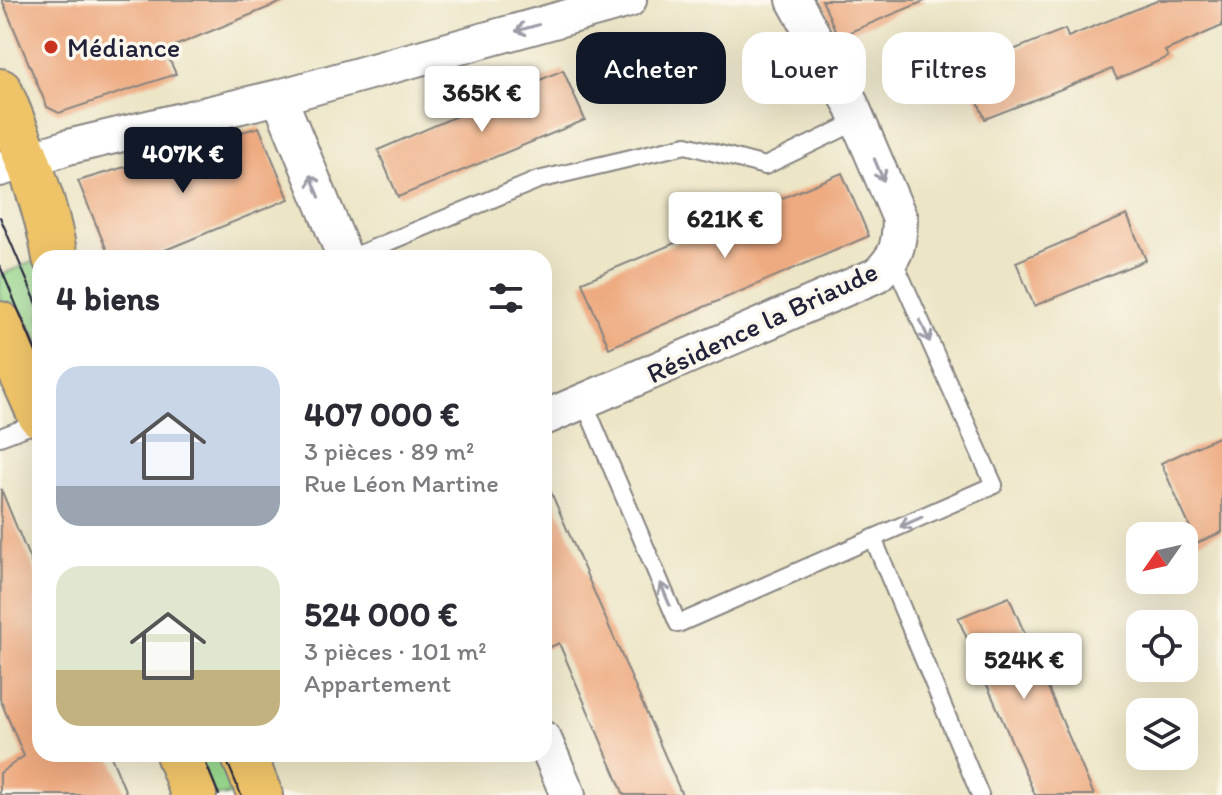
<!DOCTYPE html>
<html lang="fr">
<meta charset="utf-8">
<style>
body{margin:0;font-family:Itim,sans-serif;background:#f2f2f3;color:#2b2b33;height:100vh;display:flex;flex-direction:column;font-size:30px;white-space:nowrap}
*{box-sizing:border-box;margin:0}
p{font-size:26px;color:#7c7c81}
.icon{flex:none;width:44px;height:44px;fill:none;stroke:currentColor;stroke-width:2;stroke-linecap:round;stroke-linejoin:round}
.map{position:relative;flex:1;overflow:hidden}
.panel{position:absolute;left:32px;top:250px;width:520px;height:512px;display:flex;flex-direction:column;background:#fff;border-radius:24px;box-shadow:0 8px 32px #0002}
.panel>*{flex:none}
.guide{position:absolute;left:576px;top:32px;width:526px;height:72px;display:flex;gap:16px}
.needle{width:52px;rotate:236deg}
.fabs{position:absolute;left:1126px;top:522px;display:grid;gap:16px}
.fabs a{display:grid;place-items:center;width:72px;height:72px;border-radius:16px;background:#fff;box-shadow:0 8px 32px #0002;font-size:40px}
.price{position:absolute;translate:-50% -68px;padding:0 18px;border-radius:8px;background:#fff;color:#222;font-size:26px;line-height:52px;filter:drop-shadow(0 2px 4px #0008)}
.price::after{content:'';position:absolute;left:50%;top:48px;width:24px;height:18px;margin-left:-12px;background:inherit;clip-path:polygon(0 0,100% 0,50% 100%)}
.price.on{background:#111827;color:#fff}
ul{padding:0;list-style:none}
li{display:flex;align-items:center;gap:24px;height:200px;padding:0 24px}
li span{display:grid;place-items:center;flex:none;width:224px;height:160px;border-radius:24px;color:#555}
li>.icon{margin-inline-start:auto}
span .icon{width:96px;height:96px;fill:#fffc;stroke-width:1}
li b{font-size:34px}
h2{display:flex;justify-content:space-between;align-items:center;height:96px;padding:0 24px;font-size:34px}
.tag{padding:0 28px;border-radius:24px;background:#fff;box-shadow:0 8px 32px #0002;font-size:28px;line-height:72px}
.tag.on{background:#111827;color:#fff}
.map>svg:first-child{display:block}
</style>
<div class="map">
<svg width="1222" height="795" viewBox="0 0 1222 795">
<rect width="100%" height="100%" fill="#fbf7ec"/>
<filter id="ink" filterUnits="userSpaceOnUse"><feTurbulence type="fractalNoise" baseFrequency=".0125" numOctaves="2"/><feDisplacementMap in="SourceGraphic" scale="16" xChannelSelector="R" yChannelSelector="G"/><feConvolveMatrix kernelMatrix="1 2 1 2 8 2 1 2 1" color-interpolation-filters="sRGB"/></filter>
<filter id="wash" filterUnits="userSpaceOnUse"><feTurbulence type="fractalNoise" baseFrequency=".006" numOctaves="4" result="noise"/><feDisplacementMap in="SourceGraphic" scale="32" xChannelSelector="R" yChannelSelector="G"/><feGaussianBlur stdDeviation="1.8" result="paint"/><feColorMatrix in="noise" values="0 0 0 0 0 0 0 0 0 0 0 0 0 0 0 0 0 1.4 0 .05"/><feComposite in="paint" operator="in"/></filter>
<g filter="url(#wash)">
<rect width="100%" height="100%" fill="#ece5c6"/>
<path fill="#99d88e" stroke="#5e7d64" stroke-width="2" d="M40,259V388L0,309V275Z
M191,754H235L252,795H208Z"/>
<g id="blocks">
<path fill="#eeaa80" d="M2,0H284V1L165,50L176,74L59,113L47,107Z
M822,0H924L925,1L838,37Z
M1159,0H1222V26L1165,51L1168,57L1117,79L1112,69L985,119L964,70L1065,29L1068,37Z
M563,70L585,120L398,197L378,150Z
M259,127L289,199L146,258H110L78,181Z
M842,173L869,236L609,348L582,282Z
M1127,215L1146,260L1034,306L1016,262Z
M1222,435V532L1197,543L1161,463Z
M544,476L682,795H624L559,643L544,650Z
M1,489L40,584V754H110L127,795H0V773L24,756L0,699Z
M1009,597L1094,795H1035L958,618Z"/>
</g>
</g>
<g filter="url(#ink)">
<use href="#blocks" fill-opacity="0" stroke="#878480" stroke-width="2"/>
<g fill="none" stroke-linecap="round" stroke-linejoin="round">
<g stroke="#878480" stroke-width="20">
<path id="service" d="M350,258L538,180L686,145L765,166L858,121
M584,402L678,624L994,485L893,259
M0,437L40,422
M873,538L980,795"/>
</g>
<g stroke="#878480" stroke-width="38">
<path id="minor" d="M279,97L345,258
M0,169L68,147L279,97L629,0
M544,418L877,275C897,256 899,247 900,219L851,104L794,0
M544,739L568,795"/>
</g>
<g stroke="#878480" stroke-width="48">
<path id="primary" d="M0,91C22,145 46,200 55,258
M0,324L40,415
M178,754L194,795
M243,754L260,795"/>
</g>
<use href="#service" stroke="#fff" stroke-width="16"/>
<use href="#minor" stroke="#fff" stroke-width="34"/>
<use href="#primary" stroke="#efc469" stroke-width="44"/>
<path stroke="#22223b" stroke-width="2" d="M0,217L40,311
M0,266L40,362
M202,754L219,795
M224,754L241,795"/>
</g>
<defs><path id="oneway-shaft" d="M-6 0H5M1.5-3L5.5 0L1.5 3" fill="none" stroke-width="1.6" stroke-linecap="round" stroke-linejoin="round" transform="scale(2)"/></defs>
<g stroke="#9c9ca7">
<use href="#oneway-shaft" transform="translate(527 28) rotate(164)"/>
<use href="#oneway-shaft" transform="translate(879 170) rotate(67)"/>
<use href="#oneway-shaft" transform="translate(315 186) rotate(-112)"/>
<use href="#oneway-shaft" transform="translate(925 331) rotate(66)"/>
<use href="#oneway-shaft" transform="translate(911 522) rotate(156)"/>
<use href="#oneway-shaft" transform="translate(665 594) rotate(-113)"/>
</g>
</g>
<circle fill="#c8321e" stroke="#fbf7ec" stroke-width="3" cx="51" cy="47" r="8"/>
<g text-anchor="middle" stroke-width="7" stroke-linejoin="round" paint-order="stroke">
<g font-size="28" fill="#22223b" stroke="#fbf7ec" text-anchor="start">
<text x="67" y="57">Médiance</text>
</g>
<g font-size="28" fill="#22223b" stroke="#fbf7ec">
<text transform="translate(762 322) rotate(-25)" y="10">Résidence la Briaude</text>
</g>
</g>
</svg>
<div class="fabs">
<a><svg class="needle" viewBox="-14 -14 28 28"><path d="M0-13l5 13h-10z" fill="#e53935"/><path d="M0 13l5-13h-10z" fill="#7c7c81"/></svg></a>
<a><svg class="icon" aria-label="locate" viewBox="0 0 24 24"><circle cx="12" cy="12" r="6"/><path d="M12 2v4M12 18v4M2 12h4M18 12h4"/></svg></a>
<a><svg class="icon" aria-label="layers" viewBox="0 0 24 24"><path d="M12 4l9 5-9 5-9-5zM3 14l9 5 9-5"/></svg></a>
</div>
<b class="price" style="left:482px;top:134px">365K €</b>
<b class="price on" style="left:183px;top:195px">407K €</b>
<b class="price" style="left:725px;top:260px">621K €</b>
<b class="price" style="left:1024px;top:701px">524K €</b>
<div class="guide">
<a class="tag on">Acheter</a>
<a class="tag">Louer</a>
<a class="tag">Filtres</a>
</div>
<section class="panel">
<h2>4 biens<svg class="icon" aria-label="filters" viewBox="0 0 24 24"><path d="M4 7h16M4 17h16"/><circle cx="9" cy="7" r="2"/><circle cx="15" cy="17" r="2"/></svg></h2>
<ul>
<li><span style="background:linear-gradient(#c9d6e8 75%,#9aa5b1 0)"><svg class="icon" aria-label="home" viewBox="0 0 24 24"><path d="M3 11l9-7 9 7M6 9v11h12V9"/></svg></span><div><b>407 000 €</b><p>3 pièces · 89 m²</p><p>Rue Léon Martine</p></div></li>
<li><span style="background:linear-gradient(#dfe7d0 65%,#c2b280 0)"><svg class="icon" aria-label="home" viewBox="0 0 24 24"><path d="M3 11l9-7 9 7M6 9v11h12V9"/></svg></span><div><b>524 000 €</b><p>3 pièces · 101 m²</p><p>Appartement</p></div></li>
</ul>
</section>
</div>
